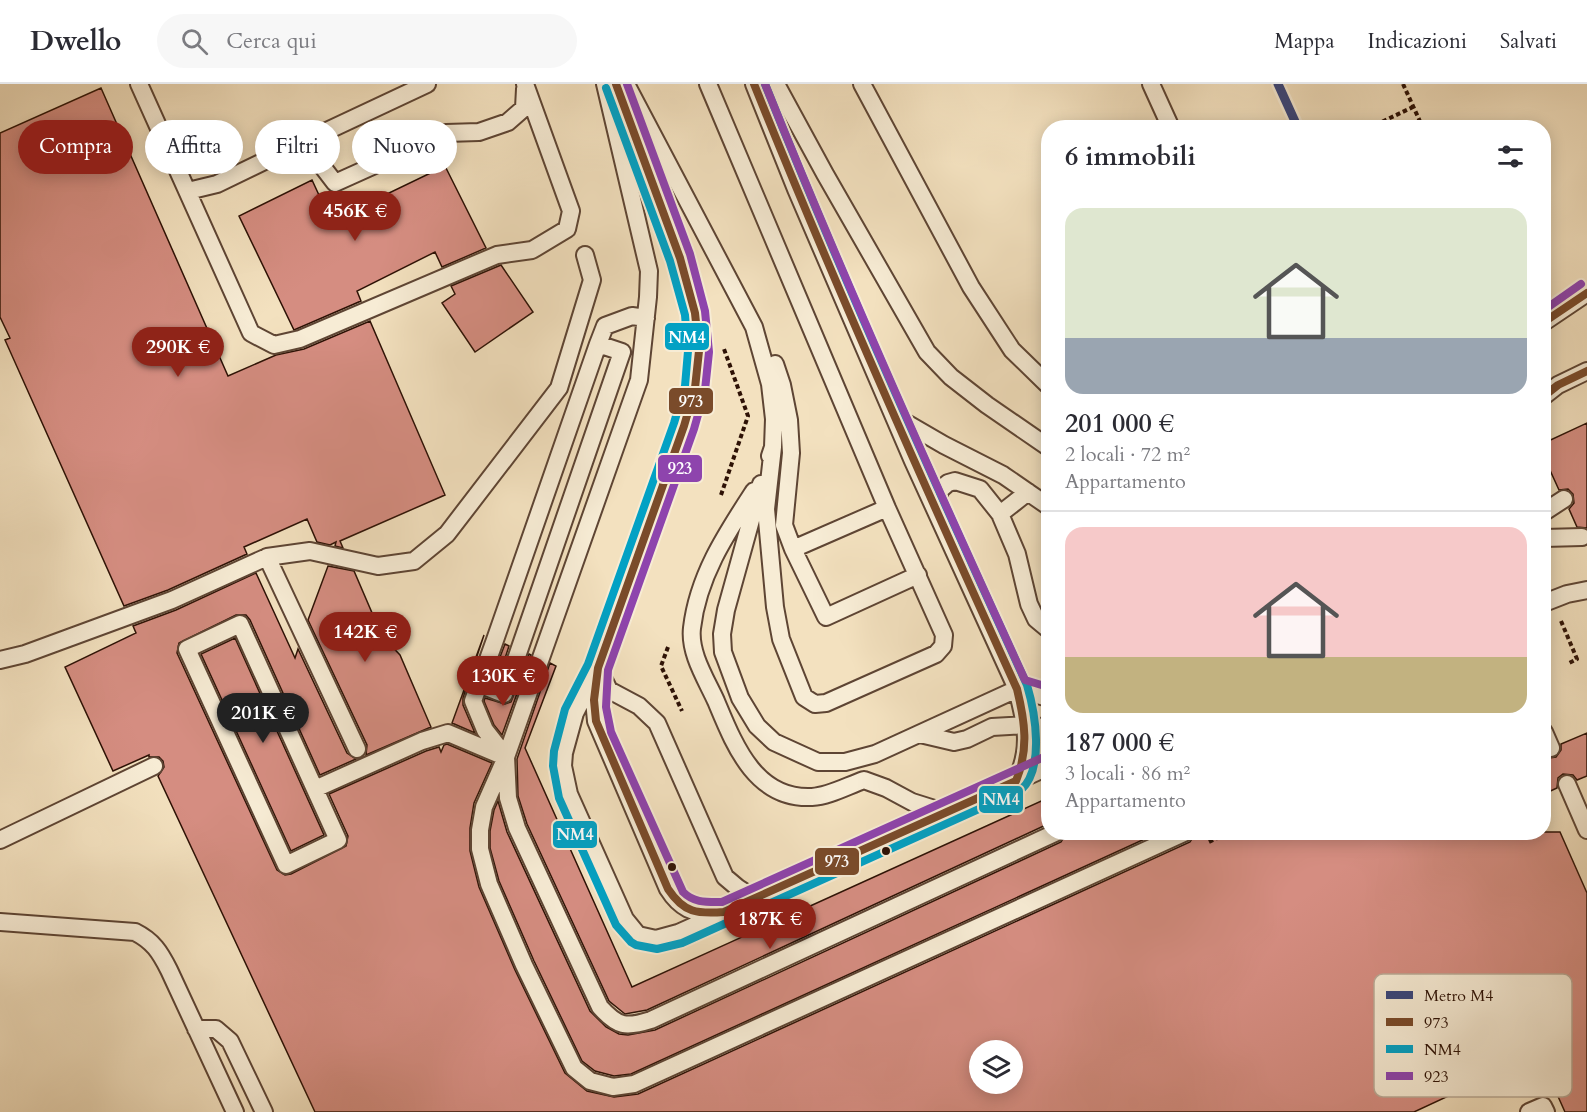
<!DOCTYPE html>
<html lang="it">
<meta charset="utf-8">
<style>
body{margin:0;font-family:Cardo,serif;background:#f7f7f7;color:#2b2b33;height:100vh;display:flex;flex-direction:column;font-size:22px;white-space:nowrap}
*{box-sizing:border-box;margin:0}
p{font-size:20px;color:#7c7c81}
.icon{flex:none;width:33px;height:33px;fill:none;stroke:currentColor;stroke-width:2;stroke-linecap:round;stroke-linejoin:round}
.map{position:relative;flex:1;overflow:hidden}
.drawer{position:absolute;left:1041px;top:36px;width:510px;height:720px;display:flex;flex-direction:column;background:#fff;border-radius:24px;box-shadow:0 3px 15px #0003}
.drawer>*{flex:none}
.top-card{position:absolute;left:18px;top:36px;width:570px;height:54px;display:flex;gap:12px}
.controls{position:absolute;left:969px;top:956px;display:grid;gap:12px}
.controls a{display:grid;place-items:center;width:54px;height:54px;border-radius:50%;background:#fff;box-shadow:0 3px 15px #0003;font-size:30px}
.price{position:absolute;translate:-50% -51px;padding:0 14px;border-radius:21px;background:#8f2418;color:#fff;font-size:20px;line-height:39px;filter:drop-shadow(0 2px 3px #0008)}
.price::after{content:'';position:absolute;left:50%;top:36px;width:18px;height:14px;margin-left:-9px;background:inherit;clip-path:polygon(0 0,100% 0,50% 100%)}
.price.on{background:#222;color:#fff}
ul{padding:0;list-style:none}
li{display:grid;align-content:center;gap:12px;height:318px;padding:0 24px}
li+li{border-top:2px solid #e1e1e2}
li span{display:grid;place-items:center;height:186px;border-radius:18px;color:#555}
li>.icon{margin-inline-start:auto}
span .icon{width:108px;height:108px;fill:#fffc;stroke-width:1}
li b{font-size:26px}
h2{display:flex;justify-content:space-between;align-items:center;height:72px;padding:0 24px;font-size:26px}
.pill{padding:0 21px;border-radius:27px;background:#fff;box-shadow:0 3px 15px #0003;font-size:21px;line-height:54px}
.pill.on{background:#8f2418;color:#fff}
header{display:flex;align-items:center;gap:36px;box-sizing:border-box;height:84px;padding:0 30px;background:#fff;border-bottom:2px solid #e1e1e2}
header strong{font-size:28px}
nav{display:flex;gap:33px;margin-inline-start:auto;font-size:21px}
.search{width:420px;height:54px;background:#f7f7f7;display:flex;align-items:center;gap:15px;box-sizing:border-box;padding:0 21px;border-radius:33px;color:#7c7c81;font-size:22px}
.map>svg:first-child{display:block}
</style>
<header>
<strong>Dwello</strong>
<div class="search"><svg class="icon" aria-label="search" viewBox="0 0 24 24"><circle cx="10" cy="10" r="6"/><path d="M15 15l6 6"/></svg>Cerca qui</div>
<nav><a>Mappa</a><a>Indicazioni</a><a>Salvati</a></nav>
</header>
<div class="map">
<svg width="1587" height="1028" viewBox="0 0 1587 1028">
<rect width="100%" height="100%" fill="#f3e1bf"/>
<filter id="stains"><feTurbulence type="fractalNoise" baseFrequency=".00333" numOctaves="4"/><feColorMatrix values="0 0 0 0 .2 0 0 0 0 .09 0 0 0 0 .02 0 0 0 .5 -.17"/></filter>
<radialGradient id="worn" r=".72"><stop offset=".6" stop-color="#630" stop-opacity="0"/><stop offset="1" stop-color="#630" stop-opacity=".3"/></radialGradient>
<path fill="#d58d81" stroke="#2d1105" stroke-width="1.5" fill-rule="evenodd" d="M101,4L228,292L276,271L304,265L370,237L445,411L340,457L343,464L335,462L336,458L330,461L317,458L307,435L244,463L247,470L168,506L124,522L5,256L10,254L0,233V49Z
M445,82L486,164L442,183L435,168L357,207L361,217L294,246L239,132L312,96L331,137Z
M501,181L533,228L475,268L442,219L455,210L451,202Z
M1587,339V444L1577,443L1569,425L1574,419L1573,410L1568,405L1559,406L1544,373V359Z
M328,482L354,487L382,552L400,571L431,643L366,671L367,661L308,536Z
M256,489L295,574L298,565L347,669L356,675L320,691L250,536L246,531H236L179,559L177,569L277,786L285,791L291,790L346,762L348,752L329,710L426,667L439,663L441,668L444,661L447,660L492,679L474,719L470,744V767L479,803L515,886L565,989L587,1007L614,1013L638,1010L1190,758L1196,748H1560L1587,809V1028H1565L1539,970L1414,1028H315L158,692L164,683L163,677L159,673H149V671L113,687L65,583L136,549L133,542L176,526ZM980,966H1012V999H980Z
M484,551L463,614V621L475,649L452,639Z
M235,554L324,751L291,767L201,570Z
M505,560L509,562L498,596L492,594Z
M529,570L531,571L502,651L494,641L484,617L485,614L505,620L511,618Z
M550,579L556,582L525,664L632,903L1048,714V740L647,926L625,930L609,917L527,740L518,712L517,675Z
M1587,649V692L1577,696L1573,691L1563,690L1558,694L1557,704L1544,710V671L1549,674L1556,673L1561,666V660Z
M498,717L507,748L590,927L606,943L619,950L628,951L655,946L1061,758L1067,748H1160L631,990L614,992L595,987L582,977L534,877L499,797L490,764V747L494,726Z"/>
<g fill="none" stroke-linecap="round" stroke-linejoin="round">
<g stroke="#5e4534" stroke-width="20">
<path id="lane" d="M139,0L251,249L274,261L300,255L497,171L532,166L567,145L571,127L525,0
M427,0L314,53L322,82L335,99L446,49L479,48L508,38L524,24L525,5
M605,0L649,187L648,213L639,296L506,673L484,723L480,746V765L489,800L524,881L574,984L590,997L613,1003L634,1000L1186,748
M616,0L680,174L695,229L699,267L695,304L684,342L598,584L575,629L564,669L563,682L569,710L625,835L638,851L656,855L678,849L1048,683
M626,0L754,243L770,300L774,335L773,363L770,372
M708,0L887,424L944,551L943,562L936,570L826,619L815,620L804,613L781,555L775,523L766,425L773,363
M754,0L796,105L913,377L1017,605C1026,640 1032,664 1016,697
M776,0L825,90L927,268L951,293L987,321L1048,363
M862,0L971,203L1012,266L1048,301
M1151,0L1171,44
M188,107L217,100L314,53
M1544,238L1587,209
M598,260L605,242L632,232L646,234
M775,280L782,301L789,336L791,369L784,441L793,465
M1544,312L1558,301L1587,287
M894,332L944,361L1003,391L1048,422
M761,400L726,526L722,550L723,568L740,614L757,642L774,658L818,678H845L875,670L1017,605L1048,614
M754,407C726,450 698,492 692,544C689,569 706,595 716,617C734,660 755,716 812,713C829,712 847,702 864,696L886,704L912,718L947,729
M887,424L793,465L826,533L918,491
M936,426L940,406L948,399L955,397L980,405L1000,430L1017,470L1029,520L1036,535L1048,545
M1544,428L1564,415
M1000,430L1028,408
M1544,454L1582,453
M267,473L310,467L378,482L414,477L447,450L559,304L592,196L585,171
M1544,519L1567,510L1587,506
M240,540L338,756L286,781L187,565Z
M0,576L25,570L172,516L267,473L357,665
M598,584L609,606L639,622L657,639L725,793L738,804L755,815
M596,597L594,616L596,637L668,805C680,824 693,830 715,829
M479,600L504,610L622,268L598,260L495,556L473,617L485,646L506,673L508,714L517,744L600,923C618,943 626,944 651,936L1057,748
M1544,648L1551,664
M920,650L954,658L967,655L992,643L1026,641L1048,644
M1567,700L1587,746
M315,705L422,657L448,649L505,673
M0,756L154,682
M0,838L135,848C153,857 160,868 169,886L235,1028
M196,945H216L230,957L264,1028
M1529,1028L1543,1022L1546,1028"/>
</g>
<path stroke="#2d1105" stroke-width="4" stroke-dasharray="4.5 3" stroke-linecap="butt" d="M1403,0L1423,44
M1369,44L1413,23
M721,411L748,332L724,265
M1561,537L1577,575L1569,579
M668,563L661,582L682,627
M1209,758L1230,748"/>
<use href="#lane" stroke="#f7ecd5" stroke-width="16"/>
<g stroke="#f7ecd5" stroke-width="12">
<path id="bus-1" d="M616,0L680,174L695,229L699,267L695,304L684,342L598,584L594,616L596,637L668,805C684,829 697,830 724,828L1016,697C1029,665 1025,638 1017,605C926,405 836,204 754,0
M1544,238L1587,209
M1544,312L1558,301L1587,287"/>
</g>
<g stroke="#f7ecd5" stroke-width="12">
<path id="bus-2" d="M606,4L670,177L685,231L688,267L685,302L674,339L588,580L565,625L554,667L553,682L559,714L616,841L631,858L636,861L657,865L682,859L1021,706C1045,684 1035,628 1027,601C936,402 846,203 765,0"/>
</g>
<g stroke="#f7ecd5" stroke-width="12">
<path id="bus-3" d="M627,0L690,170L705,227L709,268L705,306L694,345L608,586L606,623L611,648L683,808C694,819 706,818 722,818L1044,673
M765,0C846,201 935,399 1025,596L1048,603
M1544,226L1581,200"/>
</g>
<use href="#bus-1" stroke="#7a4b2a" stroke-width="8"/>
<use href="#bus-2" stroke="#02a1c4" stroke-width="8"/>
<use href="#bus-3" stroke="#8e44ad" stroke-width="8"/>
<g stroke="#f7ecd5" stroke-width="14">
<path id="metro-1" d="M1278,0L1298,44"/>
</g>
<use href="#metro-1" stroke="#39477d" stroke-width="9"/>
</g>
<g fill="#2d1105" stroke="#f7ecd5" stroke-width="2">
<circle cx="886" cy="767" r="5"/>
<circle cx="672" cy="783" r="5"/>
</g>
<rect x="1374" y="890" width="198" height="123" rx="9" fill="#f7ecd5" stroke="#baaa97" stroke-width="1.5"/>
<rect x="1386" y="907" width="27" height="8" fill="#39477d"/>
<rect x="1386" y="934" width="27" height="8" fill="#7a4b2a"/>
<rect x="1386" y="961" width="27" height="8" fill="#02a1c4"/>
<rect x="1386" y="988" width="27" height="8" fill="#8e44ad"/>
<g font-size="16" fill="#2d1105">
<text x="1424" y="917">Metro M4</text>
<text x="1424" y="944">973</text>
<text x="1424" y="971">NM4</text>
<text x="1424" y="998">923</text>
</g>
<g stroke="#f7ecd5" stroke-width="2">
<rect x="664" y="238" width="46" height="29" rx="6" fill="#02a1c4"/>
<rect x="668" y="303" width="46" height="28" rx="6" fill="#7a4b2a"/>
<rect x="657" y="370" width="46" height="29" rx="6" fill="#8e44ad"/>
<rect x="978" y="701" width="46" height="29" rx="6" fill="#02a1c4"/>
<rect x="552" y="736" width="46" height="29" rx="6" fill="#02a1c4"/>
<rect x="814" y="763" width="46" height="29" rx="6" fill="#7a4b2a"/>
</g>
<g font-size="16" text-anchor="middle" font-weight="bold" fill="#fff">
<text x="687" y="259">NM4</text>
<text x="691" y="323">973</text>
<text x="680" y="390">923</text>
<text x="1001" y="721">NM4</text>
<text x="575" y="756">NM4</text>
<text x="837" y="783">973</text>
</g>
<rect width="100%" height="100%" filter="url(#stains)"/>
<rect width="100%" height="100%" fill="url(#worn)"/>
</svg>
<div class="controls">
<a><svg class="icon" aria-label="layers" viewBox="0 0 24 24"><path d="M12 4l9 5-9 5-9-5zM3 14l9 5 9-5"/></svg></a>
</div>
<b class="price" style="left:355px;top:158px">456K €</b>
<b class="price" style="left:178px;top:294px">290K €</b>
<b class="price" style="left:365px;top:579px">142K €</b>
<b class="price" style="left:503px;top:623px">130K €</b>
<b class="price on" style="left:263px;top:660px">201K €</b>
<b class="price" style="left:770px;top:866px">187K €</b>
<div class="top-card">
<a class="pill on">Compra</a>
<a class="pill">Affitta</a>
<a class="pill">Filtri</a>
<a class="pill">Nuovo</a>
</div>
<section class="drawer">
<h2>6 immobili<svg class="icon" aria-label="filters" viewBox="0 0 24 24"><path d="M4 7h16M4 17h16"/><circle cx="9" cy="7" r="2"/><circle cx="15" cy="17" r="2"/></svg></h2>
<ul>
<li><span style="background:linear-gradient(#dfe7d0 70%,#9aa5b1 0)"><svg class="icon" aria-label="home" viewBox="0 0 24 24"><path d="M3 11l9-7 9 7M6 9v11h12V9"/></svg></span><div><b>201 000 €</b><p>2 locali · 72 m²</p><p>Appartamento</p></div></li>
<li><span style="background:linear-gradient(#f6c9c9 70%,#c2b280 0)"><svg class="icon" aria-label="home" viewBox="0 0 24 24"><path d="M3 11l9-7 9 7M6 9v11h12V9"/></svg></span><div><b>187 000 €</b><p>3 locali · 86 m²</p><p>Appartamento</p></div></li>
</ul>
</section>
</div>
